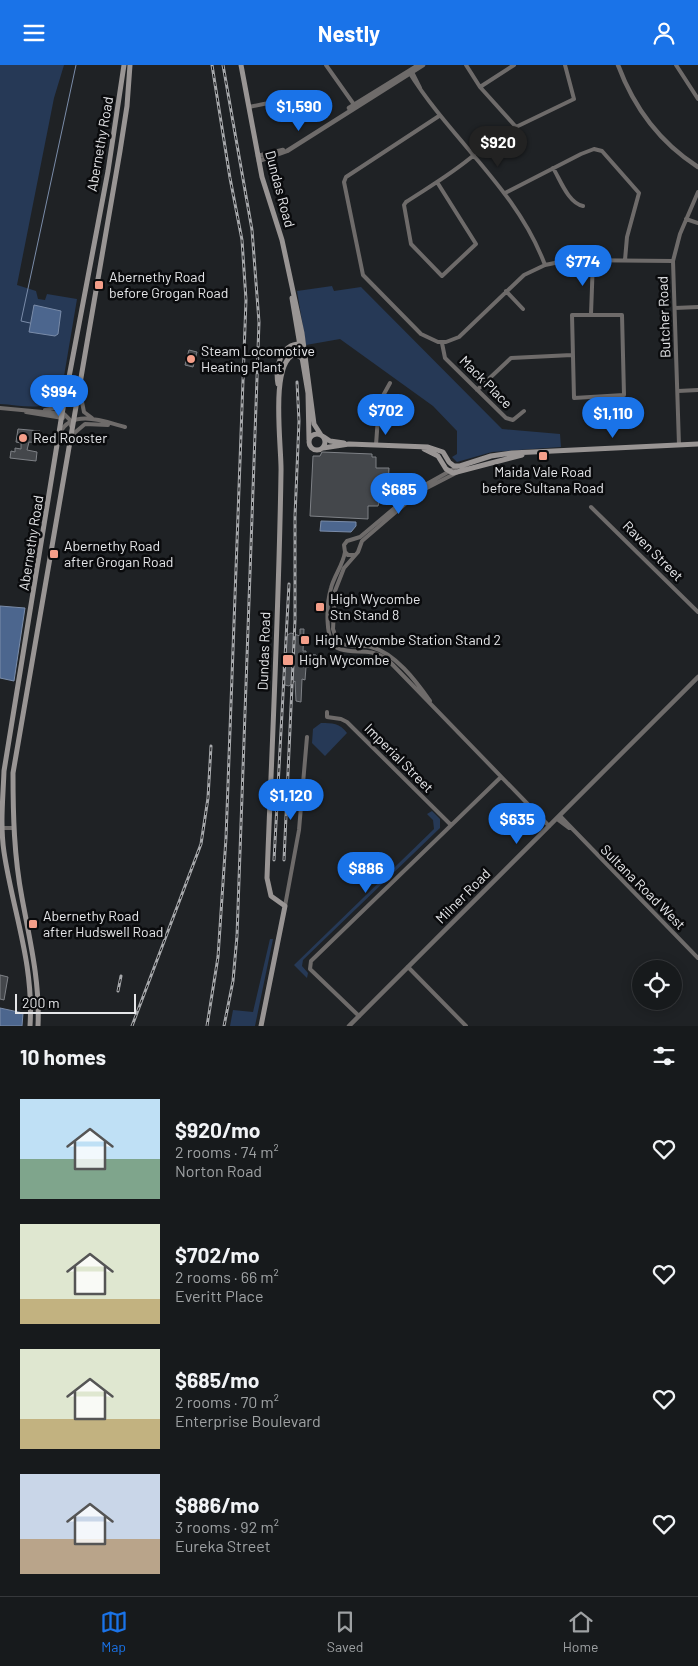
<!DOCTYPE html>
<meta charset="utf-8">
<style>
body{margin:0;font-family:Barlow,sans-serif;background:#242729;color:#f1f3f6;height:100vh;display:flex;flex-direction:column;font-size:19px;white-space:nowrap}
*{box-sizing:border-box;margin:0}
p{font-size:16px;color:#9ea1a3}
.icon{flex:none;width:28px;height:28px;fill:none;stroke:currentColor;stroke-width:2;stroke-linecap:round;stroke-linejoin:round}
.map{position:relative;height:961px;overflow:hidden}
.drawer{display:flex;flex-direction:column;background:#171a1c;flex:1}
.drawer>*{flex:none}
.fabs{position:absolute;left:632px;top:895px;display:grid;gap:10px}
.fabs a{display:grid;place-items:center;width:50px;height:50px;border-radius:50%;background:#171a1c;box-shadow:0 2px 12px #0003,0 0 0 1px #36383b;font-size:25px}
.scale{position:absolute;left:15px;bottom:12px;width:121px;box-sizing:border-box;padding-left:5px;border:2px solid #e5e6e9;border-top:0;font-size:14px;line-height:18px;white-space:nowrap;color:#e5e6e9;-webkit-text-stroke:4px #0a0b0d;paint-order:stroke}
.price{position:absolute;translate:-50% -42px;padding:0 11px;border-radius:18px;background:#1a73e8;color:#fff;font-size:16px;line-height:32px;filter:drop-shadow(0 1px 2px #0008)}
.price::after{content:'';position:absolute;left:50%;top:30px;width:15px;height:11px;margin-left:-8px;background:inherit;clip-path:polygon(0 0,100% 0,50% 100%)}
.price.selected{background:#222;color:#fff}
ul{padding:0;list-style:none}
li{display:flex;align-items:center;gap:15px;height:125px;padding:0 20px}
li span{display:grid;place-items:center;flex:none;width:140px;height:100px;border-radius:0px;color:#555}
li>.icon{margin-inline-start:auto}
span .icon{width:60px;height:60px;fill:#fffc;stroke-width:1}
li b{font-size:21px}
h2{display:flex;justify-content:space-between;align-items:center;height:60px;padding:0 20px;font-size:21px}
header{display:flex;justify-content:space-between;align-items:center;height:65px;padding:0 20px;background:#1a73e8;color:#fff;font-size:22px;font-weight:700}
.tabs{display:flex;justify-content:space-around;align-items:center;height:70px;border-top:1px solid #36383b;background:#171a1c;font-size:14px;color:#9ea1a3}
.tabs a{display:grid;justify-items:center;gap:2px}
.tabs .selected{color:#1a73e8}
.map>svg:first-child{display:block}
</style>
<header><svg class="icon" aria-label="menu" viewBox="0 0 24 24"><path d="M4 6h16M4 12h16M4 18h16"/></svg>Nestly<svg class="icon" aria-label="person" viewBox="0 0 24 24"><circle cx="12" cy="8" r="4"/><path d="M4 21q1-7 8-7t8 7"/></svg></header>
<div class="map">
<svg width="698" height="961" viewBox="0 0 698 961">
<rect width="100%" height="100%" fill="#1f2225"/>
<path fill="#263956" d="M0,0H64L54,33L17,220L36,226L38,234L45,235L47,229L77,234L61,329C48,348 21,340 0,339Z
M332,221L334,226L361,222L502,364L560,369L561,382L492,387L457,397L452,392L457,389V366L433,341L340,274L306,280L297,226Z
M321,658C332,658 340,658 347,668L325,691L312,678L313,664Z
M432,746L440,754V763L303,895L302,901L308,908L307,913L294,900L434,764L433,755L427,749Z
M270,874H273L255,961H230L233,945L253,947Z"/>
<path fill="#4c668e" stroke="#7a8ca9" d="M34,240L61,246L58,269L55,271L29,267Z
M321,456L356,457V461L351,467L320,466Z
M0,541L25,543L14,616L0,613Z
M0,943L23,948L22,961H0Z"/>
<g fill="none" stroke-linecap="round" stroke-linejoin="round">
<path stroke="#7a8ca9" stroke-width="1" d="M30,258L21,256L76,0"/>
</g>
<path fill="#44474b" stroke="#7e8186" d="M189,285L197,287L193,302L185,300Z
M18,364L40,366L38,378L29,377L27,385L37,387L36,396L10,393L11,386L15,387V383L21,384V378L16,377Z
M322,387L372,389V392H376V403H389L387,438L379,437L378,441H368V454L310,451L313,391H320Z
M300,564H304L303,586H306V589L316,590L320,597L316,601L306,602L305,615L302,614L301,637L296,636L295,616L289,621L285,620L283,600L287,570L291,568L300,571Z
M0,910L8,912L4,935L0,934Z"/>
<g fill="none" stroke-linecap="round" stroke-linejoin="round">
<path stroke="#6e6b6a" stroke-width="4" d="M326,0L355,41
M466,0L480,22L516,62L574,34L565,0
M676,0L698,34
M411,5L420,23
M409,7C451,75 516,123 545,200
M480,22L514,0
M249,42L278,36
M439,51L346,112L344,117L363,210L421,269L438,277H446L459,272L524,210L545,200L569,195L673,196
M553,103C560,114 568,138 583,141
M437,117L476,179L442,211L411,179L404,140L406,137C429,122 453,108 474,90
M505,128L581,89L594,84L602,86L639,128L627,172L625,195
M686,154L698,158
M506,226L523,244
M675,243L698,242
M591,249L593,195
M572,250H622L624,330L574,333Z
M442,278L445,293L506,353L513,355L524,346
M477,325L511,293L572,290
M678,326L698,325
M80,327L84,347L92,353
M0,343L64,349L70,355L71,361
M45,345L55,343L63,337
M26,347L63,353
M60,368C72,343 106,357 125,362
M72,370L85,359L108,360
M376,380L379,338L390,318
M679,380L673,196L680,169L698,127
M591,442L698,547
M345,487C343,500 334,511 331,523C327,537 323,579 340,584C358,590 367,581 388,595L549,761
M355,490H348L345,487L344,480L347,476L360,472L416,425L457,402
M430,636C416,616 395,588 371,582C359,579 346,583 337,576L333,564L335,526L344,503L358,487L362,476L419,427L456,408
M327,647V652L341,654L347,657L451,760
M560,751L698,893
M557,754L569,763
M0,763H13
M285,841L299,765L307,672
M408,902L466,961
M359,951L310,904L311,896L501,712"/>
<path stroke="#6e6b6a" stroke-width="4.5" d="M618,0C634,43 659,77 698,102
M349,43L417,1
M258,91L283,85
M259,96L287,86L423,0
M349,961L698,612"/>
<path stroke="#999594" stroke-width="5" d="M241,0L262,112L282,175L302,268L314,359L321,370
M292,233L308,328L309,375
M278,319C275,303 281,277 302,279
M309 377a8 8 0 1 1 16 0a8 8 0 1 1-16 0Z
M324,372L330,376L344,378
M323,383L349,379L428,382L443,387L449,397
M424,384L438,391L446,404L453,408L522,390
M450,398L454,401H460L491,391L512,388L698,379
M30,961C34,898 13,847 4,787C0,760 3,733 4,706L62,349L108,106L124,0
M38,961C40,917 30,876 22,833C14,791 13,750 13,708L120,86L127,41L130,0
M261,961L285,841L271,831L267,813C272,678 279,543 281,407C282,384 269,297 295,289L302,293"/>
<g stroke="#a6a8ab" stroke-width="3">
<path id="rail" d="M223,0L252,165L259,257L237,871L233,916L224,961
M274,795L289,519
M284,795L295,555V451L299,356L297,317
M118,926L121,911
M132,961L201,779L208,733L211,681
M207,961L218,892L226,773L246,235L242,175L230,113L212,0"/>
</g>
<use href="#rail" stroke="#0a0b0d" stroke-width="1" stroke-dasharray="4" stroke-linecap="butt"/>
</g>
<g fill="#f49e89" stroke="#0a0b0d" stroke-width="2">
<rect x="94" y="215" width="10" height="10" rx="2.5"/>
<circle cx="191" cy="294" r="5"/>
<circle cx="23" cy="373" r="5"/>
<rect x="538" y="386" width="10" height="10" rx="2.5"/>
<rect x="49" y="484" width="10" height="10" rx="2.5"/>
<rect x="315" y="537" width="10" height="10" rx="2.5"/>
<rect x="300" y="570" width="10" height="10" rx="2.5"/>
<rect x="282" y="589" width="12" height="12" rx="2.5"/>
<rect x="28" y="854" width="10" height="10" rx="2.5"/>
</g>
<g text-anchor="middle" stroke-width="5" stroke-linejoin="round" paint-order="stroke">
<g font-size="14" fill="#e5e6e9" stroke="#0a0b0d">
<text transform="translate(100 79) rotate(-80)" y="5">Abernethy Road</text>
<text transform="translate(280 124) rotate(75)" y="5">Dundas Road</text>
<text transform="translate(664 252) rotate(-92)" y="5">Butcher Road</text>
<text transform="translate(486 317) rotate(45)" y="5">Mack Place</text>
<text transform="translate(31 478) rotate(-81)" y="5">Abernethy Road</text>
<text transform="translate(653 486) rotate(45)" y="5">Raven Street</text>
<text transform="translate(264 586) rotate(-88)" y="5">Dundas Road</text>
<text transform="translate(399 693) rotate(45)" y="5">Imperial Street</text>
<text transform="translate(643 822) rotate(45)" y="5">Sultana Road West</text>
<text transform="translate(463 831) rotate(-45)" y="5">Milner Road</text>
</g>
<g font-size="14" fill="#e5e6e9" stroke="#0a0b0d" text-anchor="start">
<text x="109" y="217">Abernethy Road<tspan x="109" dy="16">before Grogan Road</tspan></text>
<text x="201" y="291">Steam Locomotive<tspan x="201" dy="16">Heating Plant</tspan></text>
<text x="33" y="378">Red Rooster</text>
<text x="543" y="412" text-anchor="middle">Maida Vale Road<tspan x="543" dy="16">before Sultana Road</tspan></text>
<text x="64" y="486">Abernethy Road<tspan x="64" dy="16">after Grogan Road</tspan></text>
<text x="330" y="539">High Wycombe<tspan x="330" dy="16">Stn Stand 8</tspan></text>
<text x="315" y="580">High Wycombe Station Stand 2</text>
<text x="299" y="600">High Wycombe</text>
<text x="43" y="856">Abernethy Road<tspan x="43" dy="16">after Hudswell Road</tspan></text>
</g>
</g>
</svg>
<div class="fabs">
<a><svg class="icon" aria-label="locate" viewBox="0 0 24 24"><circle cx="12" cy="12" r="6"/><path d="M12 2v4M12 18v4M2 12h4M18 12h4"/></svg></a>
</div>
<div class="scale">200 m</div>
<b class="price" style="left:299px;top:67px">$1,590</b>
<b class="price selected" style="left:498px;top:103px">$920</b>
<b class="price" style="left:583px;top:222px">$774</b>
<b class="price" style="left:59px;top:352px">$994</b>
<b class="price" style="left:386px;top:371px">$702</b>
<b class="price" style="left:613px;top:374px">$1,110</b>
<b class="price" style="left:399px;top:450px">$685</b>
<b class="price" style="left:291px;top:756px">$1,120</b>
<b class="price" style="left:517px;top:780px">$635</b>
<b class="price" style="left:366px;top:829px">$886</b>
</div>
<section class="drawer">
<h2>10 homes<svg class="icon" aria-label="filters" viewBox="0 0 24 24"><path d="M4 7h16M4 17h16"/><circle cx="9" cy="7" r="2"/><circle cx="15" cy="17" r="2"/></svg></h2>
<ul>
<li><span style="background:linear-gradient(#bfe0f5 60%,#7fa58c 0)"><svg class="icon" aria-label="home" viewBox="0 0 24 24"><path d="M3 11l9-7 9 7M6 9v11h12V9"/></svg></span><div><b>$920/mo</b><p>2 rooms · 74 m²</p><p>Norton Road</p></div><svg class="icon" aria-label="heart" viewBox="0 0 24 24"><path d="M12 20l-8-8c-3-5 5-10 8-4 3-6 11-1 8 4z"/></svg></li>
<li><span style="background:linear-gradient(#dfe7d0 75%,#c2b280 0)"><svg class="icon" aria-label="home" viewBox="0 0 24 24"><path d="M3 11l9-7 9 7M6 9v11h12V9"/></svg></span><div><b>$702/mo</b><p>2 rooms · 66 m²</p><p>Everitt Place</p></div><svg class="icon" aria-label="heart" viewBox="0 0 24 24"><path d="M12 20l-8-8c-3-5 5-10 8-4 3-6 11-1 8 4z"/></svg></li>
<li><span style="background:linear-gradient(#dfe7d0 70%,#c2b280 0)"><svg class="icon" aria-label="home" viewBox="0 0 24 24"><path d="M3 11l9-7 9 7M6 9v11h12V9"/></svg></span><div><b>$685/mo</b><p>2 rooms · 70 m²</p><p>Enterprise Boulevard</p></div><svg class="icon" aria-label="heart" viewBox="0 0 24 24"><path d="M12 20l-8-8c-3-5 5-10 8-4 3-6 11-1 8 4z"/></svg></li>
<li><span style="background:linear-gradient(#c9d6e8 65%,#b9a48a 0)"><svg class="icon" aria-label="home" viewBox="0 0 24 24"><path d="M3 11l9-7 9 7M6 9v11h12V9"/></svg></span><div><b>$886/mo</b><p>3 rooms · 92 m²</p><p>Eureka Street</p></div><svg class="icon" aria-label="heart" viewBox="0 0 24 24"><path d="M12 20l-8-8c-3-5 5-10 8-4 3-6 11-1 8 4z"/></svg></li>
</ul>
</section>
<nav class="tabs">
<a class="selected"><svg class="icon" aria-label="map" viewBox="0 0 24 24"><path d="M3 6l6-2 6 2 6-2v14l-6 2-6-2-6 2zM9 4v14M15 6v14"/></svg>Map</a>
<a><svg class="icon" aria-label="saved" viewBox="0 0 24 24"><path d="M7 4h10v16l-5-4-5 4z"/></svg>Saved</a>
<a><svg class="icon" aria-label="home" viewBox="0 0 24 24"><path d="M3 11l9-7 9 7M6 9v11h12V9"/></svg>Home</a>
</nav>
